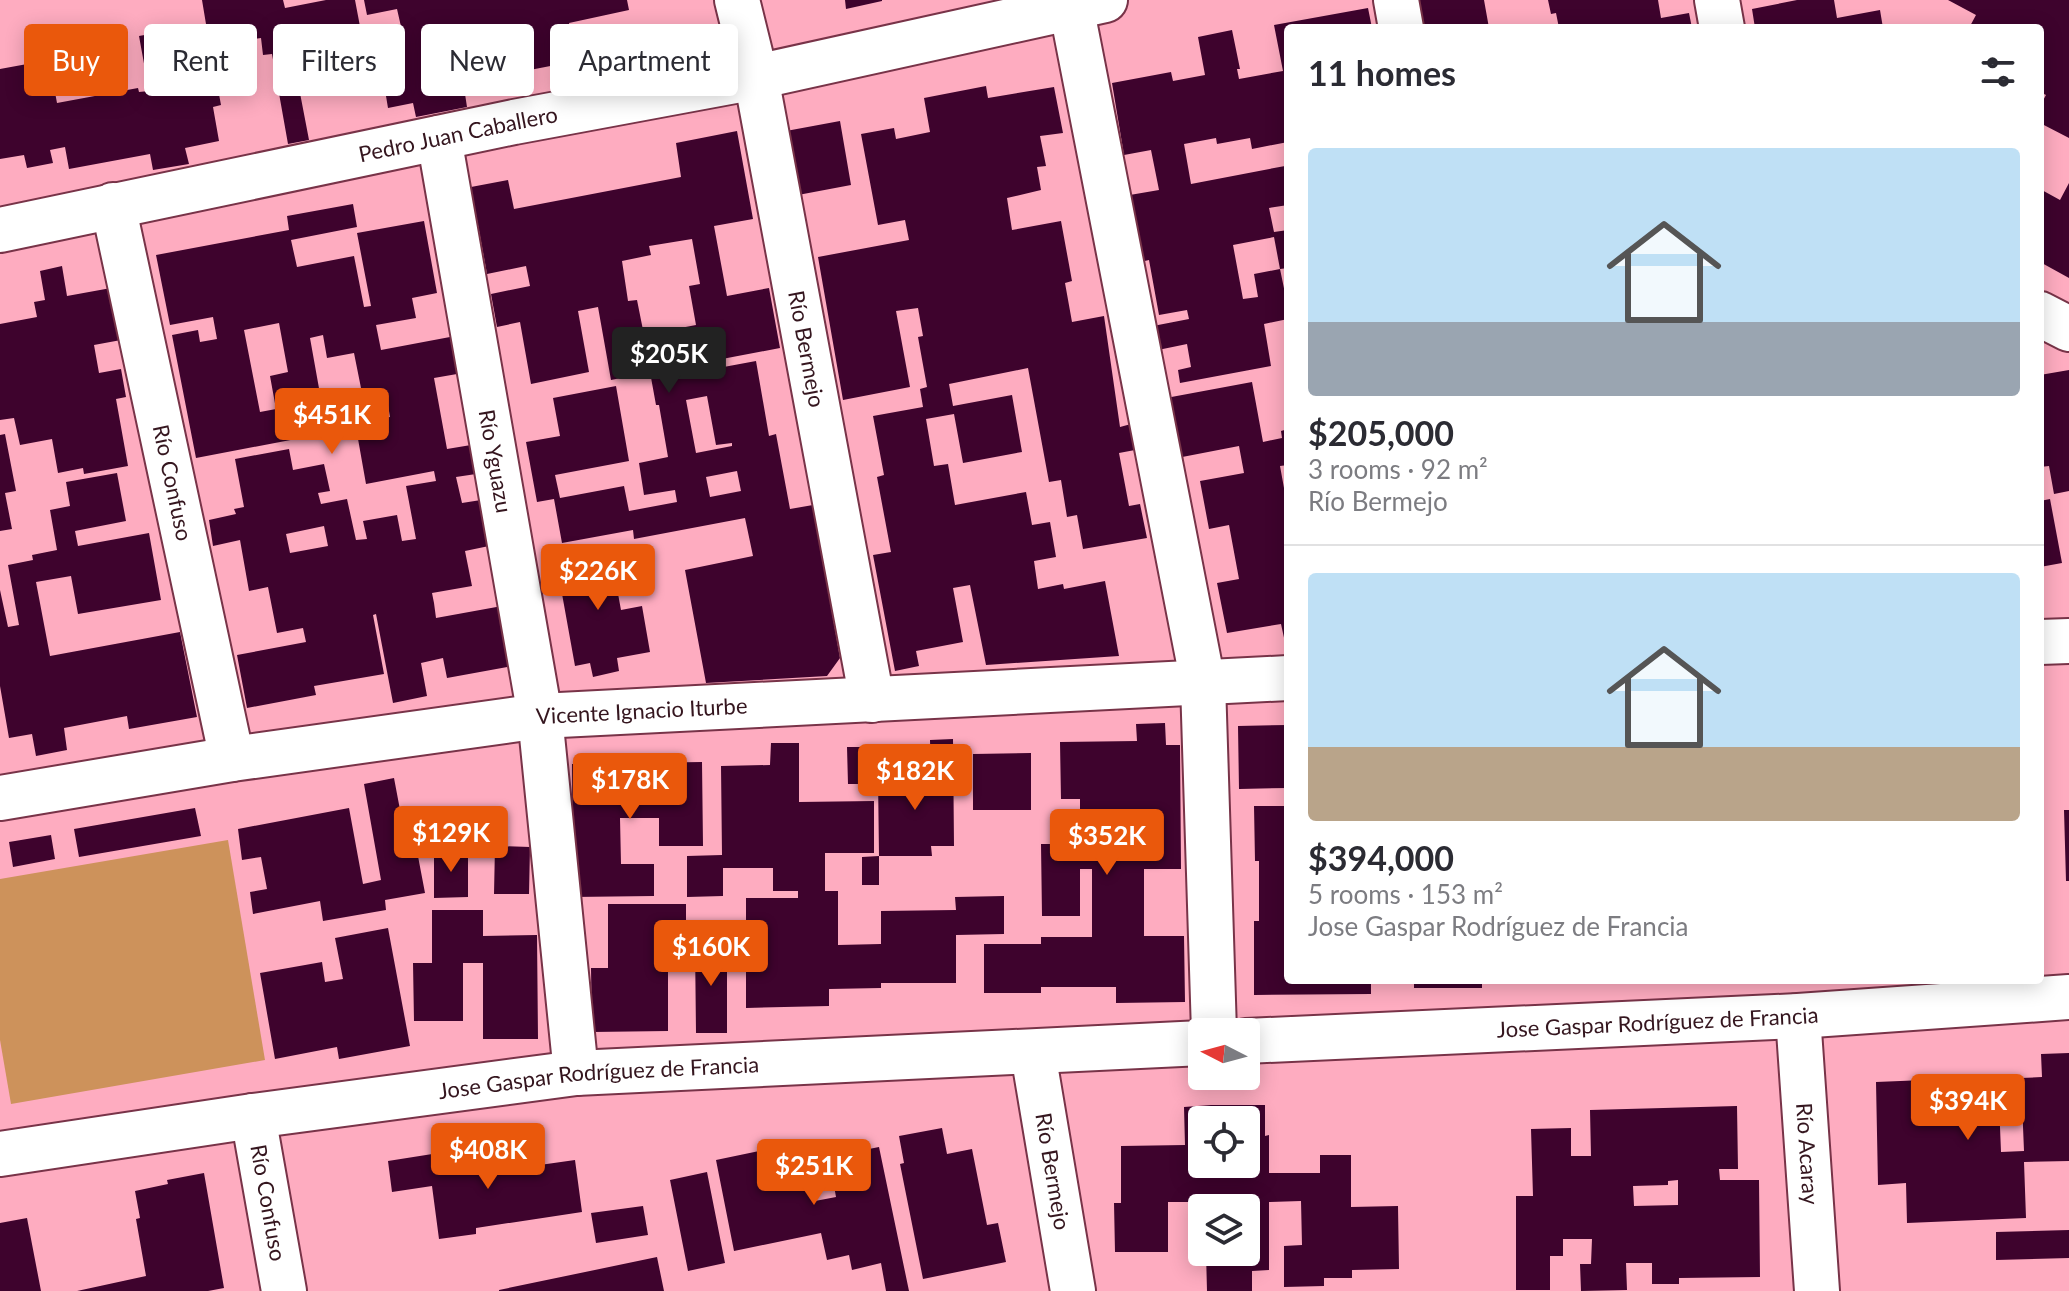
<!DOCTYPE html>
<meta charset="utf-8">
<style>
body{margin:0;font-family:Lato,sans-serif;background:#f7f7f7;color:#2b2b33;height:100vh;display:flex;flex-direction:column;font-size:30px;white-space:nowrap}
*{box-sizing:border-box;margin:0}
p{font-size:26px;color:#7c7c81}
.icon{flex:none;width:44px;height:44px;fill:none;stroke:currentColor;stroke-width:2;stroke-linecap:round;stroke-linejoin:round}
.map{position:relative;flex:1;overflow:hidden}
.details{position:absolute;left:1284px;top:24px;width:760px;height:960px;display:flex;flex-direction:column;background:#fff;border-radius:8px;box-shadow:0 4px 20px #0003}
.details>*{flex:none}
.hud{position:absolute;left:24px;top:24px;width:760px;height:72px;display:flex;gap:16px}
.needle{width:52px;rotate:276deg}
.tools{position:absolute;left:1188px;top:1018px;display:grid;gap:16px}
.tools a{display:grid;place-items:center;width:72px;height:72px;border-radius:8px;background:#fff;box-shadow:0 4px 20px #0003;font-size:40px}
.price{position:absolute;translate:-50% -68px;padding:0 18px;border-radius:8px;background:#ea580c;color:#fff;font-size:26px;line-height:52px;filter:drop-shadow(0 2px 4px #0008)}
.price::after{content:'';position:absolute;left:50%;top:48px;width:24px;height:18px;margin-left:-12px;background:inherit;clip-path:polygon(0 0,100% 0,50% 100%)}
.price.on{background:#222;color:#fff}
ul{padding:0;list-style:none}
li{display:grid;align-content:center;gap:16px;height:424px;padding:0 24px}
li+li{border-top:2px solid #e1e1e2}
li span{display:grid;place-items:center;height:248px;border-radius:8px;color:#555}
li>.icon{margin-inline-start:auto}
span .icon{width:144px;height:144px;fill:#fffc;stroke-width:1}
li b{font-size:34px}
h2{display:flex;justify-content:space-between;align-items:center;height:96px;padding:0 24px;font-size:34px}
.chip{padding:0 28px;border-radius:8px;background:#fff;box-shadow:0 4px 20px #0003;font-size:28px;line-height:72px}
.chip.on{background:#ea580c;color:#fff}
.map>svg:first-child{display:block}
</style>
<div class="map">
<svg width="2069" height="1291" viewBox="0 0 2069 1291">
<rect width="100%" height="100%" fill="#feacc0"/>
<path fill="#cd925b" d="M228,840L265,1060L11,1104L0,1040V879Z"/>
<path fill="#3e032d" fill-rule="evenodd" d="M202,0H283L285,8L326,0H355L362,37L402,31L397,9L367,15L364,0H627L629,10L569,23L576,61L494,77L497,88L465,94L467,107L416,117L413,103L388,108L383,78L300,93L309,140L288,144L272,54L263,55L261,38L210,46L221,105L213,107L219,141L185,148L189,164L153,170L150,154L69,169L65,147L50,150L53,163L27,168L24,155L0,159V69L49,60L57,103L138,88L139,92L149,91L139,36L206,24Z
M845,0H882V1L846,9Z
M1411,0H1484L1489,28H1416Z
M1548,0H1658L1661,18L1689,13L1692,28H1559L1556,13L1551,14Z
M1797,0H1834L1837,18L1880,10L1883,28H1755L1752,9Z
M1948,0H2069V138L2040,123V106L2046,95L2040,92V28H1969L1976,15Z
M1368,8L1372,28H1288V142L1252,149L1250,138L1217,144L1216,138L1184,144L1191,184L1285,166L1288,205L1269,208L1274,232L1288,230V268L1280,269L1286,298L1288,297V319L1264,324L1271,366L1180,383L1178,370L1191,367L1187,344L1158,350L1153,326L1189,319L1187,310L1159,315L1149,260L1136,263L1124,196L1159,190L1151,150L1124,155L1112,83L1171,72L1173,81L1205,75L1198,37L1232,30L1240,69H1237L1239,79L1283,71L1274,25ZM1274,237L1280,269L1254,274L1258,297L1243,299L1233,245Z
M986,86L988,98L1054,87L1063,133L1040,136L1046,166L1037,167L1041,190L1007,198L1012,230L1061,221L1072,281L1065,283L1072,322L1104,316L1120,427L1131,424L1135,450L1119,453L1129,506L1140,504L1147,538L1083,549L1077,515L1067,517L1061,480L1049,482L1028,368L949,384L953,406L1012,395L1022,452L963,463L954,414L926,419L934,466L948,464L955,505L1026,492L1032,525L1050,522L1056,557L1034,561L1038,589L1063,584L1064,589L1105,581L1119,656L986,665L970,585L953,588L963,642L916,651L919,666L895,671L873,555L891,552L877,477L884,475L873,416L923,407L920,389L927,387L918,337L923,336L918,308L896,311L910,387L843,400L818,257L909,240L905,220L878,225L861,134L894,128L896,139L930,132L924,98Z
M840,121L851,185L798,195L786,131Z
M737,131L753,219L714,226L727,296L769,288L780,348L701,363L702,371L756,361L769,436L776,434L790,509L813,505L840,658L827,676L706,683L685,570L753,556L745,518L634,539L633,530L562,543L554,499L537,502L526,442L560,436L553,398L616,386L629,461L555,475L560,498L624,486L629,511L677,502L675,490L644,495L639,463L668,457L659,405H656L650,372L611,380L598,307L578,311L589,372L531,384L520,322L497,327L491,294L530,286L526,266L487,274L471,187L508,180L514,209L681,177L676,143ZM692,239L700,284L689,286L696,325L644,335L637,300L628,301L622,261L651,255L649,246ZM707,396L716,445L732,443V446L696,453L686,400ZM737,471L741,491L710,497L706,477Z
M2069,183V278L2040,262V189L2060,200Z
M353,204L357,227L291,240L297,267L354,256L364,307L371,306L357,233L424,221L437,293L412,298L416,318L376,325L381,350L450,337L457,374L434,378L447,449L471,445L476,474L456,477L462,503L481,500L489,546L465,551L472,586L432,593L434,603L436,618L502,606L513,666L447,678L443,658L421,663L427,696L393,703L376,614L373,615L384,674L314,686L316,695L247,708L237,655L306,642L303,628L277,633L268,587L249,591L240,540L213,546L209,520L236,514L234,509L244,507L235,459L289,449L293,470L324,464L330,491L318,493L321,504L347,499L356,540L367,539L363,521L397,515L402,541L416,539L406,486L436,481L434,471L366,484L355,422L390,417L387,399L364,403L354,353L327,358L323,335L310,338L327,433L196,458L172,335L198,330L200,342L217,339L213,317L170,325L156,255L289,230L287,216ZM279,323L288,372L270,376L276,409L260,412L244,330ZM324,526L328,546L290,553L286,534Z
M62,266L67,296L111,288L121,340L94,345L99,373L121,369L126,397L116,399L128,466L84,474L83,468L58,473L52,439L20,445L14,418L0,420V324L37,317L34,302L45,300L40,271Z
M2069,370V491L2054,494L2049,466L2040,467V375Z
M1252,382L1263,442L1282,438L1281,431L1288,429V465L1280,466L1288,510V656L1281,624L1227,633L1217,583L1239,579L1229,525L1209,529L1200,481L1244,473L1239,446L1177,458L1166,398Z
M5,434L16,491L5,493L12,529L0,531V435Z
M117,473L126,521L75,531L78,546L149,533L161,600L78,614L71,576L36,582L50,656L180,632L197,717L129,729L127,716L64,728L67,750L36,756L32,734L9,738L0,686V590L8,627L19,625L8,565L33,560L32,555L57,550L50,510L70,506L66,482Z
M2050,499L2062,563L2040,567V501Z
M609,545L621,610L642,606L650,652L617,658L619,671L593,677L590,663L575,666L555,555Z
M1165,723L1166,745H1180L1181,869H1144V936H1184L1185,1002L1116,1003V987H1041V993H984V944H1041V937H1092V869H1080V916H1042L1041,844H1080V799H1061L1060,742L1137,741L1136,724Z
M1288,725V788L1239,789L1238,726Z
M953,739L954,846H931L932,856H879V885H862V857L879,856L878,777L931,776L930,740Z
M771,743H799V802L874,801V853H825V891H838V945L881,944V911L956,910L955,897L1004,896V934L956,935V983H881V988L829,989V1006L746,1008V898H798V891H773V868H723V896L687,897V856L722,855L721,766L770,765Z
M847,747H875V784H848Z
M1031,753V810H973V754Z
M702,762L703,846H659V818H620L621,864H654V896L573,897L572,764Z
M394,778L404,831L413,830L425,893L385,900L386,910L323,921L320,901L253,914L250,892L267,889L261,857L242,860L238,829L349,808L363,884L381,880L364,784Z
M1254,806H1288V980H1371V994L1254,995V921H1259V861H1255Z
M195,808L201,836L79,857L74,829Z
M2064,810H2069V881H2066Z
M51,835L55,859L13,867L9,842Z
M495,846L530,847L529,894H494Z
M434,851L468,852V897L434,898Z
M608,904H686V966L668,967V1031L592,1032L591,968H608Z
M432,910H483V936L537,935L538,1039H483V963H463V1021H414L413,963H432Z
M388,928L410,1046L339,1059L337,1047L275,1059L260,973L322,962L325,982L343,979L335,938Z
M695,943H727V1033H696Z
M1414,980H1482V988H1414Z
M2069,1053V1161L2024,1162L2026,1218L1907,1223L1906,1183L1878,1185L1876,1082L1998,1077L2001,1152L2024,1151L2021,1078L2042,1077L2041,1054Z
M1211,1105H1265V1136L1269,1135V1173H1320V1155H1351V1207L1398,1206L1399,1269L1352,1270V1278H1324V1286L1284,1287V1246L1302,1245L1301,1201L1269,1202V1270L1252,1271V1291H1207L1206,1252H1246V1248H1252L1251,1231H1246V1208H1192V1202H1168V1252H1115L1114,1203H1121V1146L1185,1145L1184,1107ZM1202,1120H1246V1164H1202Z
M1737,1106L1738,1169H1719L1720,1180H1759L1760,1277L1679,1278V1284H1652V1263H1626L1627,1290L1581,1291L1580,1264H1591L1592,1239H1563V1256H1550V1290H1516V1196H1533L1531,1129L1571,1128V1156H1591L1590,1110ZM1678,1180V1205L1634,1206L1633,1186L1668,1185V1181Z
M942,1128L947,1154L972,1149L987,1225L998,1223L1006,1262L923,1279L900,1164L904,1163L899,1136Z
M802,1142L815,1201L836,1197L829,1157L879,1147L909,1291H886L881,1263L852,1270L849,1255L827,1260L821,1233L734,1251L716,1160Z
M464,1149L468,1175L575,1160L582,1212L476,1228V1234L439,1239L432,1186L392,1192L388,1161Z
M707,1172L725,1263L688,1271L670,1180Z
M204,1173L224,1288L208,1291H77L146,1276L136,1219L140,1218L135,1191L168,1184L167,1180Z
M643,1206L648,1235L596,1243L591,1213Z
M27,1218L41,1291H0V1223Z
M2069,1230V1258L1996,1260V1232Z
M657,1257L664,1291H499V1290Z"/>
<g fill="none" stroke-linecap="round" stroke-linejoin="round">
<g stroke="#783348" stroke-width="48">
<g id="minor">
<path id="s1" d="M737,0L756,77L872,700"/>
<path d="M1396,0L1401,28"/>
<path d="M1717,0L1722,28"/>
<path d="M1071,6L1203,683L1214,1032"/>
<path id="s2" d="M439,138L540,716L576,1073"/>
<path id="s3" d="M113,205L232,759"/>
<path d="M2040,314L2069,329"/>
<path d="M2040,642L2069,641"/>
<path id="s4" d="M0,798L232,759L540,716L1288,678"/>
<path id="s5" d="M1798,1016L1817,1291"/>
<path id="s6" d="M1246,1041L1798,1016L2069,997"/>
<path id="s7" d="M1033,1053L1073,1291"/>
<path id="s8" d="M253,1116L284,1291"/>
<path id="s9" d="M0,1154L253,1116L576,1073L1202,1043"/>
</g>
</g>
<g stroke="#783348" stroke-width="48">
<g id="tertiary">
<path id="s10" d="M0,230L514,122L756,77L1105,0"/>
</g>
</g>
<use href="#minor" stroke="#fff" stroke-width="44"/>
<use href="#tertiary" stroke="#fff" stroke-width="44"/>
</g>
<g text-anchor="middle" stroke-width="8" stroke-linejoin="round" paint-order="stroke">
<g font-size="22" fill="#35161f" stroke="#fae0e5">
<text dy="8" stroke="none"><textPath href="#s10" startOffset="468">Pedro Juan Caballero</textPath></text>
<text dy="8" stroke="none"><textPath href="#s1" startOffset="356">Río Bermejo</textPath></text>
<text dy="8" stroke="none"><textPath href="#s2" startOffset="328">Río Yguazu</textPath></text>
<text dy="8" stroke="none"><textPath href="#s3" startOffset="284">Río Confuso</textPath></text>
<text dy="8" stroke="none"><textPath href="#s4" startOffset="648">Vicente Ignacio Iturbe</textPath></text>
<text dy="8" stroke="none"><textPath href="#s6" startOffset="412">Jose Gaspar Rodríguez de Francia</textPath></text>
<text dy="8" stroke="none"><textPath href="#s9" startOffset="604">Jose Gaspar Rodríguez de Francia</textPath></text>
<text dy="8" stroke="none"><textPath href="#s5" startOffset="138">Río Acaray</textPath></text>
<text dy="8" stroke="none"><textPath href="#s7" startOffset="120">Río Bermejo</textPath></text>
<text dy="8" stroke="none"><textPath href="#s8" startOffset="88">Río Confuso</textPath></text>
</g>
</g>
</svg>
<div class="tools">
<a><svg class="needle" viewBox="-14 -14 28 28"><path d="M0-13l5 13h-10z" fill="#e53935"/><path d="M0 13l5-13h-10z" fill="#7c7c81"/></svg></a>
<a><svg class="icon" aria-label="locate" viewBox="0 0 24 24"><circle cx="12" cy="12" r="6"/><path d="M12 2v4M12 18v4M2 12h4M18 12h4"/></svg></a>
<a><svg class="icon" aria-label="layers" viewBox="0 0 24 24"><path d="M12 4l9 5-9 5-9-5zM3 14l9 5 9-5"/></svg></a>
</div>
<b class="price on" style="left:669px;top:395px">$205K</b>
<b class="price" style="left:332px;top:456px">$451K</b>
<b class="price" style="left:598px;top:612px">$226K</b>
<b class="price" style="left:915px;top:812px">$182K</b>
<b class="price" style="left:630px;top:821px">$178K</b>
<b class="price" style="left:451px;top:874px">$129K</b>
<b class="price" style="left:1107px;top:877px">$352K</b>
<b class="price" style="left:711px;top:988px">$160K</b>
<b class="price" style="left:1968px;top:1142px">$394K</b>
<b class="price" style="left:488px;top:1191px">$408K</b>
<b class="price" style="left:814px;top:1207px">$251K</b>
<div class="hud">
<a class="chip on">Buy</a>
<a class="chip">Rent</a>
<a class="chip">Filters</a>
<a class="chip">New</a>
<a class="chip">Apartment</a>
</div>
<section class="details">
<h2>11 homes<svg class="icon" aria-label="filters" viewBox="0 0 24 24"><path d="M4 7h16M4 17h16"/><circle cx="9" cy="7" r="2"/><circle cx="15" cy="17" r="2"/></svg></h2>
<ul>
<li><span style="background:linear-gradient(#bfe0f5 70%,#9aa5b1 0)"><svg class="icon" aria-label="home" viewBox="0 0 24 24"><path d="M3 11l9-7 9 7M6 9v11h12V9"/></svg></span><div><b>$205,000</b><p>3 rooms · 92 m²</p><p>Río Bermejo</p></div></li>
<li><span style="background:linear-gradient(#bfe0f5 70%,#b9a48a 0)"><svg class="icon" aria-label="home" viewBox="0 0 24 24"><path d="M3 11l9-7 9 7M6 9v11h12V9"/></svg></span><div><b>$394,000</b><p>5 rooms · 153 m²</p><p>Jose Gaspar Rodríguez de Francia</p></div></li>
</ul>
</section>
</div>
